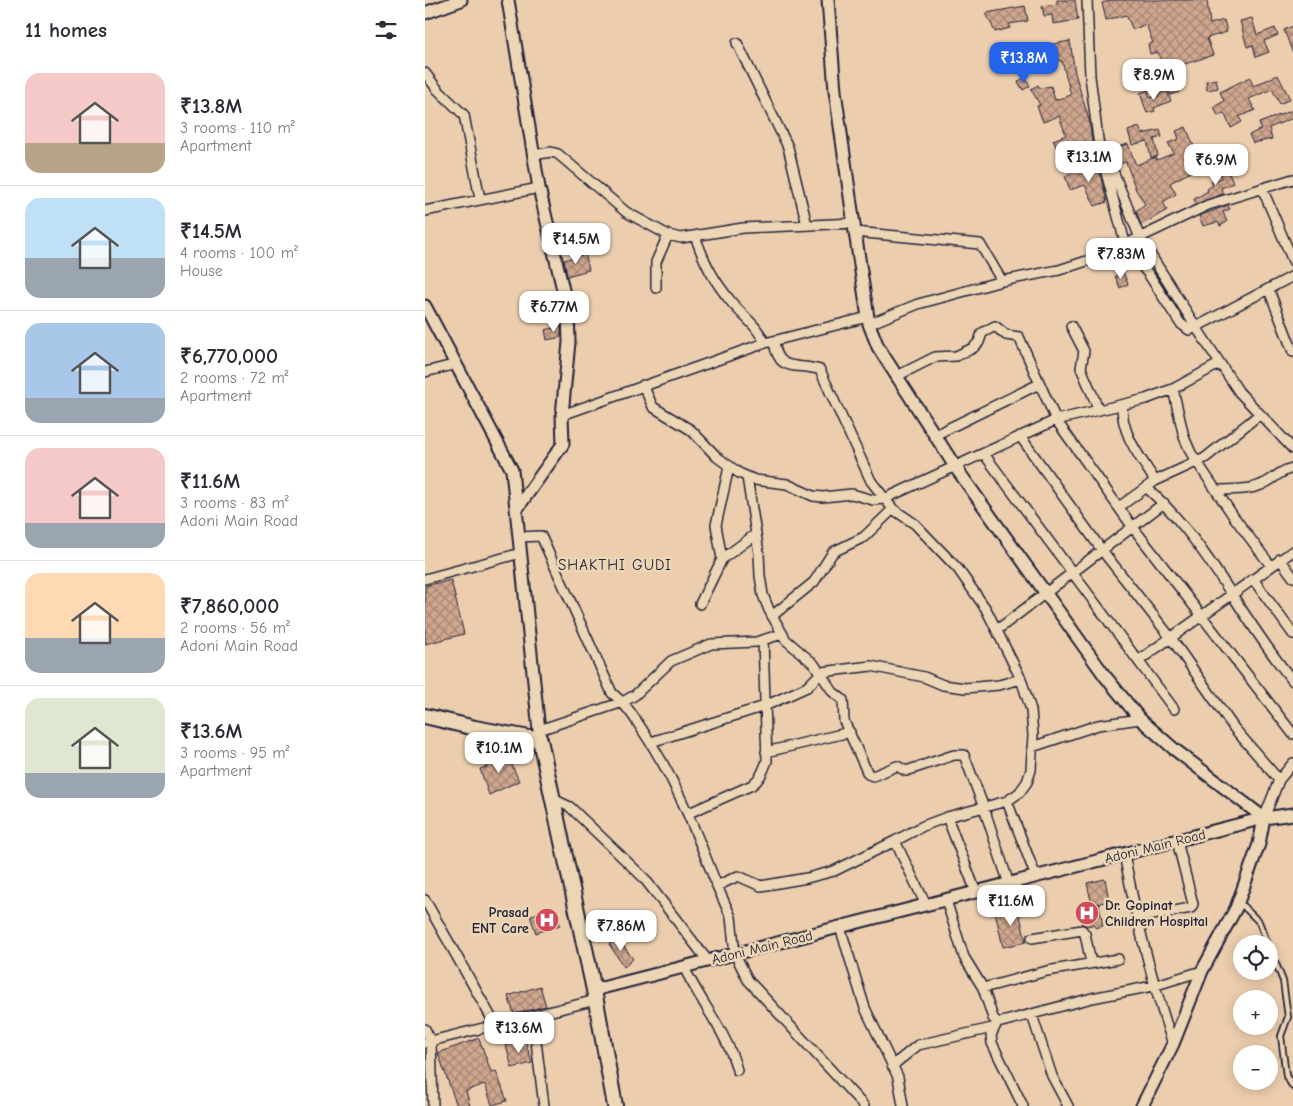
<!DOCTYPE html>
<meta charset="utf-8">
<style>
body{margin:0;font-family:"Comic Neue",sans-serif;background:#f2f2f3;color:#2b2b33;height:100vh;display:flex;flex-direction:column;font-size:19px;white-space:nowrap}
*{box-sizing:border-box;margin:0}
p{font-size:16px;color:#7c7c81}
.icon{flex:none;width:28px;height:28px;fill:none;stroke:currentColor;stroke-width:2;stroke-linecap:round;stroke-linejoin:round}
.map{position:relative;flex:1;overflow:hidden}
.details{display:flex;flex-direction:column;background:#fff;width:425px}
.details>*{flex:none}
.tools{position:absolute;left:808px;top:935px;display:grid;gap:10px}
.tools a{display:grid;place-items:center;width:45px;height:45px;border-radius:50%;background:#fff;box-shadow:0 2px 12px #0003;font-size:25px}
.price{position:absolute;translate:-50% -42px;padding:0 11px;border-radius:10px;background:#fff;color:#222;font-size:16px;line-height:32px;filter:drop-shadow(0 1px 2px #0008)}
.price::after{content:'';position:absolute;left:50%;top:30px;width:15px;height:11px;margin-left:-8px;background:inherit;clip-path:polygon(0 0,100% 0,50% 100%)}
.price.selected{background:#2563eb;color:#fff}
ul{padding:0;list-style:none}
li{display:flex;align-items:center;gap:15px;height:125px;padding:0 25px}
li+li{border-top:1px solid #e1e1e2}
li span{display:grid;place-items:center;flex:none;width:140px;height:100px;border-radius:15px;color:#555}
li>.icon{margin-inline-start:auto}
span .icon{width:60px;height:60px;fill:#fffc;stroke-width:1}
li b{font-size:21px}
h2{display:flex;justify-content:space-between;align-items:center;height:60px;padding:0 25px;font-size:21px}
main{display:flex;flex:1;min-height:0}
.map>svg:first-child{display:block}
</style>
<main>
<section class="details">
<h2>11 homes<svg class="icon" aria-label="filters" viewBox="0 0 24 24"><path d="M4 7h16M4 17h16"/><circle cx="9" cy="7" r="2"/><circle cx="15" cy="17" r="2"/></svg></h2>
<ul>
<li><span style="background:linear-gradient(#f6c9c9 70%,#b9a48a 0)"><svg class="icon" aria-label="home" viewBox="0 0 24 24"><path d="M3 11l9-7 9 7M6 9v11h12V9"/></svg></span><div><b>₹13.8M</b><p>3 rooms · 110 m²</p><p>Apartment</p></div></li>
<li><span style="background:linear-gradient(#bfe0f5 60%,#9aa5b1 0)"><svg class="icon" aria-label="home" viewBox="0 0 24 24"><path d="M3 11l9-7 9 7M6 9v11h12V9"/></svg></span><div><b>₹14.5M</b><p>4 rooms · 100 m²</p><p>House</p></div></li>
<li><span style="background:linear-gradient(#a9c7e8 75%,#9aa5b1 0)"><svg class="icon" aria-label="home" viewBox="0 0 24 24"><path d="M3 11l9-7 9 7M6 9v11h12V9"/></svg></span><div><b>₹6,770,000</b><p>2 rooms · 72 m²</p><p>Apartment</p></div></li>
<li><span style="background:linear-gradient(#f6c9c9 75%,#9aa5b1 0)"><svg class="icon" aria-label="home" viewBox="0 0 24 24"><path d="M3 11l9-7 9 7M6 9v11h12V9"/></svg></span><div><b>₹11.6M</b><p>3 rooms · 83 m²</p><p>Adoni Main Road</p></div></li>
<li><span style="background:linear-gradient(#ffd9b3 65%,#9aa5b1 0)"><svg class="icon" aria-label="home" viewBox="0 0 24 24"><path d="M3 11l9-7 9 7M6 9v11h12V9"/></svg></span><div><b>₹7,860,000</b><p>2 rooms · 56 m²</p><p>Adoni Main Road</p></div></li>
<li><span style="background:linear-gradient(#dfe7d0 75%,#9aa5b1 0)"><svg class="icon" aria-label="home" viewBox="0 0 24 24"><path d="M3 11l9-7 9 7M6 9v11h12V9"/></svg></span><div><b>₹13.6M</b><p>3 rooms · 95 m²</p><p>Apartment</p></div></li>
</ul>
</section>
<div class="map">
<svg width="868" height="1106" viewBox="0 0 868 1106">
<defs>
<pattern id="building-cross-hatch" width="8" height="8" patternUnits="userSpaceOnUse" patternTransform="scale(1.25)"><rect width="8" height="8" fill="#cfa68e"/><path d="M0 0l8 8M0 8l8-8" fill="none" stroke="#a88775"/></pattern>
</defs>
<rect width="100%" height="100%" fill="#ecceae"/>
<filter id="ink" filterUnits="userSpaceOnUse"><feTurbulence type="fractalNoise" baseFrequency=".02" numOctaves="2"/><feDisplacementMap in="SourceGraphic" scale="10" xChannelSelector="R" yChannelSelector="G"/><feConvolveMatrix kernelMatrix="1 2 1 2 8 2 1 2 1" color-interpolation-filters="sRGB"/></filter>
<g filter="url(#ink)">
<path fill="url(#building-cross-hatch)" stroke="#22223b" d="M632,0H650L653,20L628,24L627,15L619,16L617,6L632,4Z
M687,0H782L785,24L799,20L802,32L782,38L788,55L747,68L754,92L745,95L733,52L725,54L723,44L728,43L721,24L708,30L701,15L681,20L677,3Z
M600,6L603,21L584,24L585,28L570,32L561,13Z
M827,18L832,35L850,28L853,35L839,41L844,52L831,57L828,45L822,47L815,21Z
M868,26V51H867L859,30Z
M645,41L650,73L664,120L668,149L660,152L659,148L647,153L645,149L634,153L628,140L641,135L634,116L618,122L612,106L615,105L606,89L613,85L615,88L626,86L630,100L646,95L637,61H634L628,44Z
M853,75L865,99L855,104L847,89L824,99L830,110L814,117L817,122L806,128L799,113L793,116L789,107L799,101L795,92L825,77L828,86Z
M600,77L605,86L598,90L593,82Z
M791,79L793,88L782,90L781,81Z
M723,90L725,98L732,95L734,97L733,95L742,91L746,101L729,108L730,111L722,113L715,93Z
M868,110V118L844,128L847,139L828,143L824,135L836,129L834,123Z
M714,127L717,134L735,130L737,137L729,139L733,156L726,158L722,141L707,145L703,131Z
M761,127L777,166L745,183L751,194L738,202L742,210L716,225L711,211L720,204L711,190L701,162L694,164L689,148L703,144L711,165L731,157L732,160L749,153L743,143L754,139L751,131Z
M672,162L682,202L670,206L660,185L645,190L640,176Z
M801,166L808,183L796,188L798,194L771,204L769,199L783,191L782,189L788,185L786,182L796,178L793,169Z
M803,205L805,209L798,212L802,222L795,226L793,222L778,226L774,216Z
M160,254L164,270L142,276L139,260Z
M697,257L701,265L691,269L688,261Z
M698,272L703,284L695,288L690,276Z
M136,326V337L122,340L120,330Z
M26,580L39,634L0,644V586Z
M64,755L83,756L94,781L64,795L55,769L62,767Z
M680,879L684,901L667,905L662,883Z
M674,904L678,926L670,928V924L662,926L657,924L654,908Z
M129,907L135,925L111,933L105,916Z
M593,907L601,942L578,947L570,912Z
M193,938L208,959L199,967L184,944Z
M115,986L121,1006L89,1014L83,996Z
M54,1038L66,1072L71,1071L82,1101L67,1105L60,1084L41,1091L45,1106H32L13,1053Z
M100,1040L107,1063L87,1068L81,1045Z"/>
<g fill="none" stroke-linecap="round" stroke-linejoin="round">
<g stroke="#22223b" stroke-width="8">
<path id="service" d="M815,903L834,922L858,981L863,1017L856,1036L861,1076L868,1087"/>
</g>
<g stroke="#22223b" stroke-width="12">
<path id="minor" d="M662,0L665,76L674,147L701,246L724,275L755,323L764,330L771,327L868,276
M312,43L363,147L382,225
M0,73L13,90L39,115L55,199
M680,151L715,238L771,327L814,392L868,449
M108,155L126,152L133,154L201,212L243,235L256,238L318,228L430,223
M837,188L868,261
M0,211L114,188
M430,232L555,244L577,281
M270,236C280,264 288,280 308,304C321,319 330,323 340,343
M231,288V262L243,235
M844,290L868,352
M444,324L493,304L577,281L634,270L674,257L783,205L868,179
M646,326L659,351L656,368L674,410
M349,342C354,375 373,362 395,370L446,481L468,509L490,524L533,569L561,609L596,679L606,710L608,735L606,770L602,782L594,793L582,801L522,817L498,826L470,841L501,905
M0,372L32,364
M472,376L510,357L531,356L548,348L554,342L557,333L570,326L581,335L594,337L631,420L707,526L868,734
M218,385L228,407L266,430L292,457L314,473L330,480L362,484L388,496L398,497L427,494L448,500L459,499L631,420L721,399L748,389L794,364
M748,389L759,437L766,453L809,517L846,566
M697,406C697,436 715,456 730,481
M137,415L340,343L443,317
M510,435L614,384
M595,436L676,549L746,638L809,728L854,780
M559,454L749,709
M322,477L334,553L335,576L338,595L344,610L361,640L389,664L408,692L418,700L419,721L443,774L448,776L472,766L481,771L529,755H539L559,808L584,884
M722,488C783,542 816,619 868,681
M792,490C808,489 826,491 840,483C850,478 856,470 868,468
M694,507L730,481L780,458L835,414
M94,537L116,536L187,693C201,704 209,717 218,731C251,780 271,832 292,886
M297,559L291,525L304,467
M855,559L868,577
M0,579L96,553
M828,579L868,634
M275,604L297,559L331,534
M347,616L389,582L408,552L439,537L468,509
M572,630L739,503
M713,661L868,551
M114,730L198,702L210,695L246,661L286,644L331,642L357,634
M226,742L340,706L382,687L397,672L446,666L499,677L518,685L540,688L574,685L596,679
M607,747L673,725L715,719
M341,752L425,732
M128,799L145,807L219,878L283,961
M582,801L611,877
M264,813L327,785C336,778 338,771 342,761L338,640
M522,817L551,892
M839,818L854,780L868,763
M699,854C711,919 727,982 748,1044
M0,900L71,1026
M521,900L539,957L558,988L568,1018L573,1023L667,998L728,986L777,971
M711,918L766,908L768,904L752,841
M415,927L440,1008L473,1077L478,1106
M607,938L657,930L660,934L666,963
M259,967C275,1002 302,1032 312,1070
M558,988L622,971L693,959
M607,1015L627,1076L643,1106
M108,1017L119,1106
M571,1025L566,1035L567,1043L598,1106
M0,1029L6,1041L0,1043
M467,1066L493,1045L567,1028
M8,1106L6,1041L171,1000
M439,1106L323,980L310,954L306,917L292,886L313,876L336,886L382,878L409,871L470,841"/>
</g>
<g stroke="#22223b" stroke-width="15">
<path id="tertiary" d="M83,0L114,188L143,311L144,342L137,415L138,444L91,510
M403,0L410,91L430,232L444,324L453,347L531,468L680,676L715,719L749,749L839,818L834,844L811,908L777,971L748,1044L717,1106
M0,13L36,0
M0,306L87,470L115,740
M169,990L839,818L868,814"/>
</g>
<g stroke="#22223b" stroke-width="18">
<path id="primary" d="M0,716L50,728L115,740L169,990L190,1106"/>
</g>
<use href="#service" stroke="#ecd6b5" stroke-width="4.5"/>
<use href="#minor" stroke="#ecd6b5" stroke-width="9"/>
<use href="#tertiary" stroke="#ecd6b5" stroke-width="11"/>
<use href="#primary" stroke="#ecd6b5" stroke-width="14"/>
</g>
</g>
<defs>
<g id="hospital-disc" transform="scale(1.25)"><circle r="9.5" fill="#d1495b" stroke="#ecd6b5"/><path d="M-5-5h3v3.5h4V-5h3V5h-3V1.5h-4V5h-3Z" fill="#fff"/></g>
</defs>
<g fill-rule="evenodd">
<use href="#hospital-disc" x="662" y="913"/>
<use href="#hospital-disc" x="122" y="920"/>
</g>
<g text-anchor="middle" stroke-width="5" stroke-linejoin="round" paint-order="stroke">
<g font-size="14" fill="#22223b" stroke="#ecd6b5">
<text transform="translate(730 846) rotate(-14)" y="5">Adoni Main Road</text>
<text transform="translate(337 947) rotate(-14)" y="5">Adoni Main Road</text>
</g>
<g font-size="14" font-weight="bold" fill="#22223b" stroke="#ecd6b5" text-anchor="start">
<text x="680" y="910">Dr. Gopinat<tspan x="680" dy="16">Children Hospital</tspan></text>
<text x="104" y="917" text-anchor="end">Prasad<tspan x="104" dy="16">ENT Care</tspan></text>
</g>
<g font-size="15" letter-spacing="1" fill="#22223b" stroke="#ecd6b5">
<text x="190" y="570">SHAKTHI GUDI</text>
</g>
</g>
</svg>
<div class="tools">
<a><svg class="icon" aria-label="locate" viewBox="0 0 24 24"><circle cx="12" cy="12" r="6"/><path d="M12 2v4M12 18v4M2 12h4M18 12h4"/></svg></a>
<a>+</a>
<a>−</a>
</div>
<b class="price selected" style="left:599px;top:84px">₹13.8M</b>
<b class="price" style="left:729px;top:101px">₹8.9M</b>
<b class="price" style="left:664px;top:183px">₹13.1M</b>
<b class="price" style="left:791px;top:186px">₹6.9M</b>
<b class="price" style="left:151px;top:265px">₹14.5M</b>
<b class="price" style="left:696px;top:280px">₹7.83M</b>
<b class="price" style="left:129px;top:333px">₹6.77M</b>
<b class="price" style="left:74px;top:774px">₹10.1M</b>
<b class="price" style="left:586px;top:927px">₹11.6M</b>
<b class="price" style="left:196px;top:952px">₹7.86M</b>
<b class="price" style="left:94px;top:1054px">₹13.6M</b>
</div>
</main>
